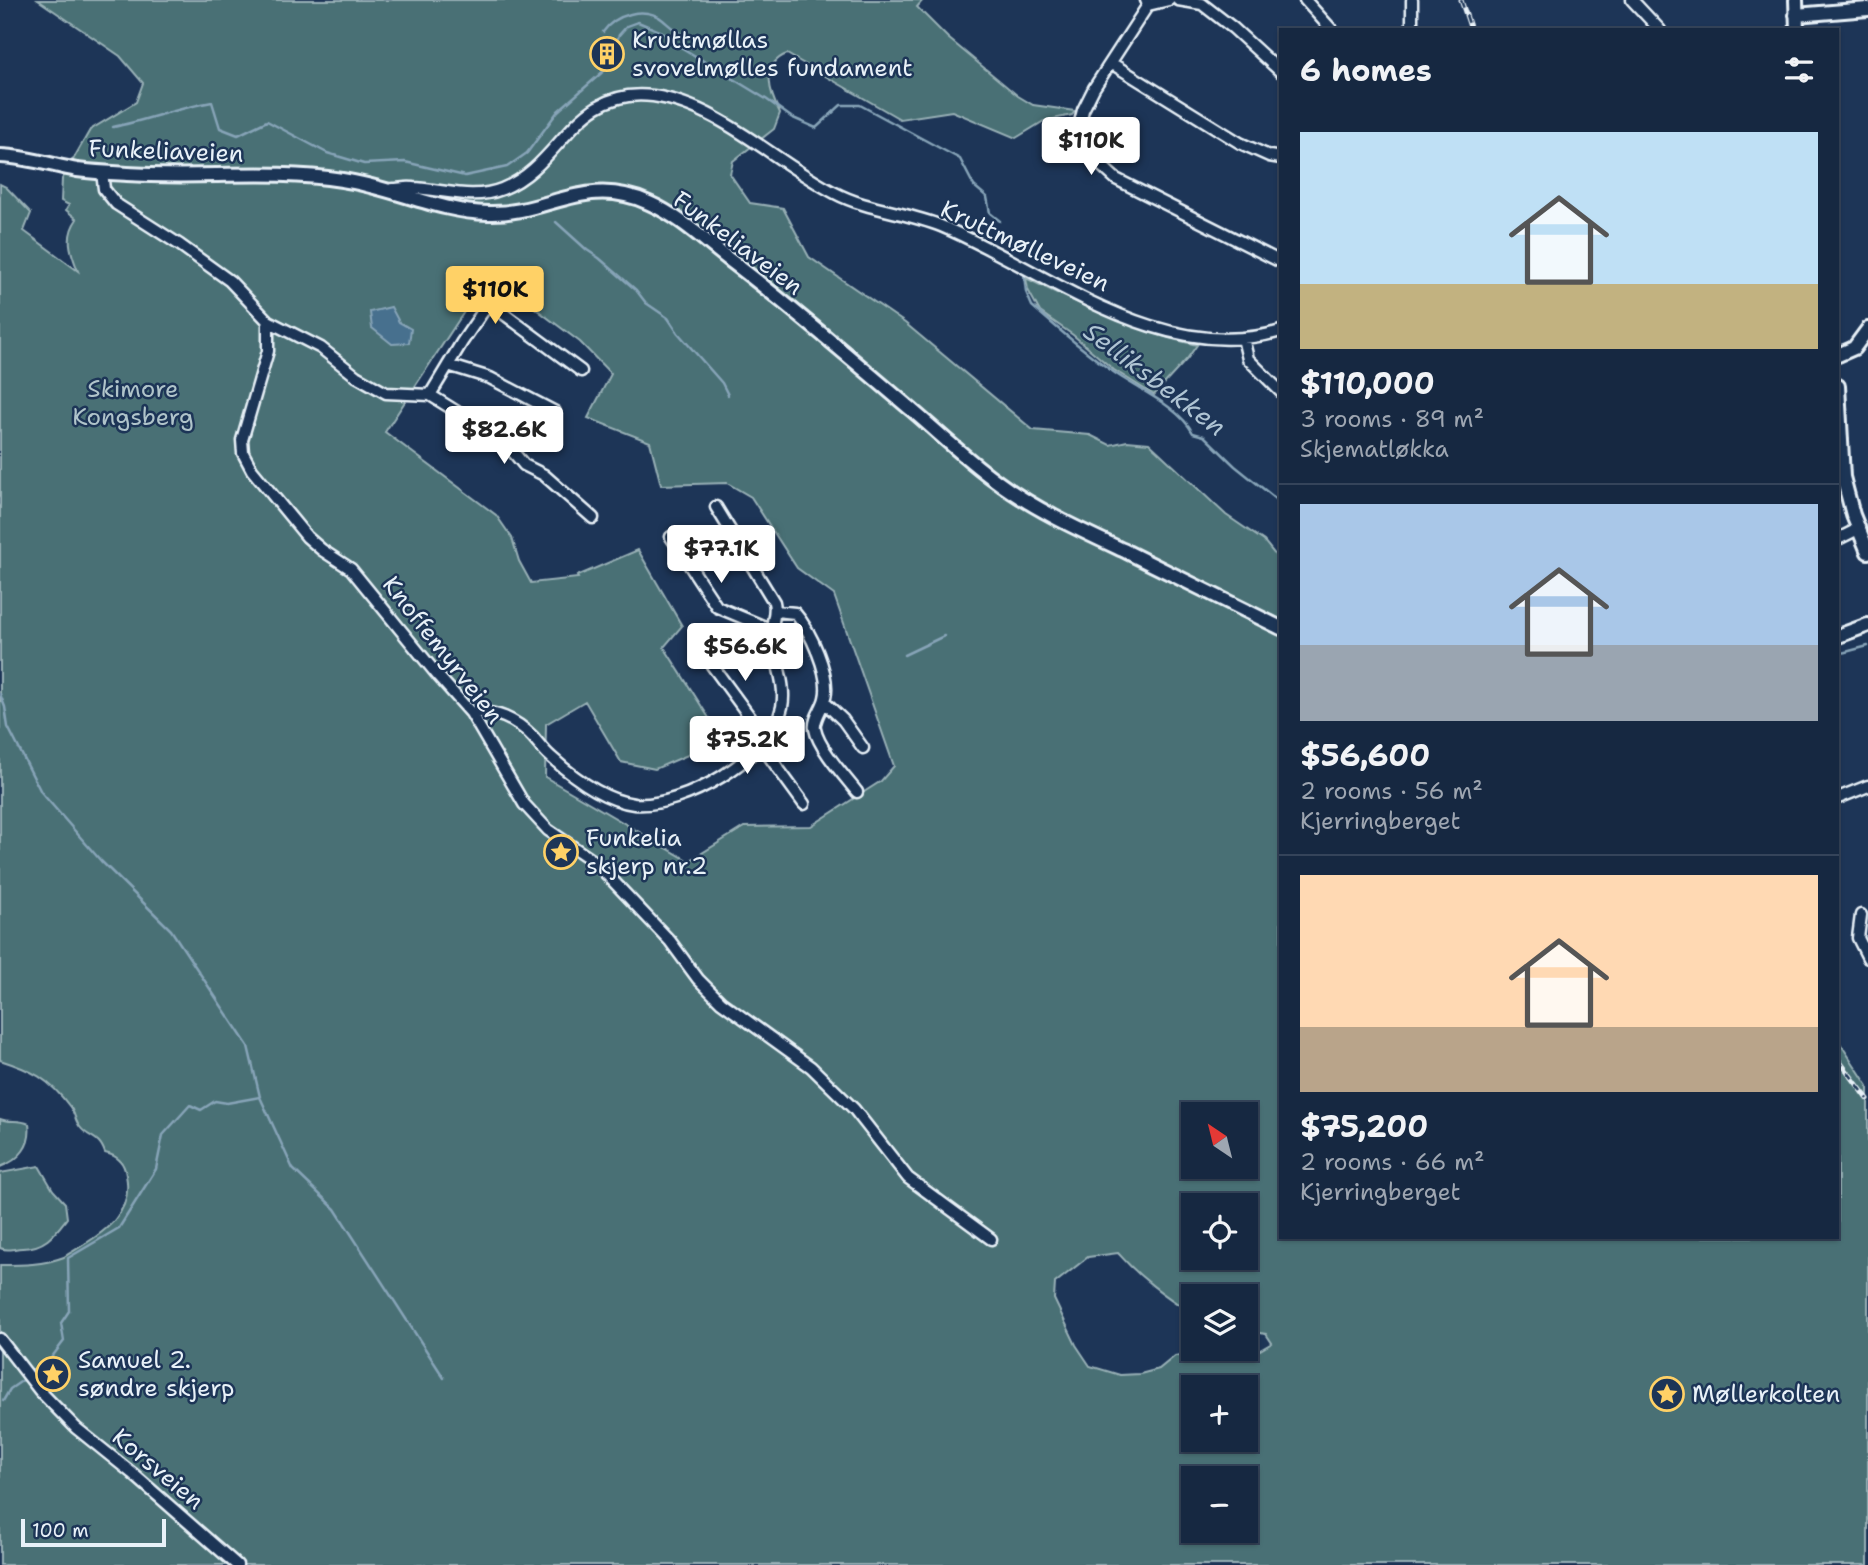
<!DOCTYPE html>
<meta charset="utf-8">
<style>
body{margin:0;font-family:"Shantell Sans",sans-serif;background:#23344c;color:#f1f3f6;height:100vh;display:flex;flex-direction:column;font-size:26px;white-space:nowrap}
*{box-sizing:border-box;margin:0}
p{font-size:23px;color:#9ea6b1}
.icon{flex:none;width:38px;height:38px;fill:none;stroke:currentColor;stroke-width:2;stroke-linecap:round;stroke-linejoin:round}
.map{position:relative;flex:1;overflow:hidden}
.sheet{position:absolute;left:1279px;top:28px;width:560px;height:1211px;display:flex;flex-direction:column;background:#162841;border-radius:0px;box-shadow:0 2px 5px #0004,0 0 0 2px #35445a}
.sheet>*{flex:none}
.needle{width:46px;rotate:325deg}
.tools{position:absolute;left:1181px;top:1102px;display:grid;gap:14px}
.tools a{display:grid;place-items:center;width:77px;height:77px;border-radius:0px;background:#162841;box-shadow:0 2px 5px #0004,0 0 0 2px #35445a;font-size:35px}
.scale{position:absolute;left:21px;bottom:18px;width:145px;box-sizing:border-box;padding-left:7px;border:4px solid #e8f1f8;border-top:0;font-size:19px;line-height:24px;white-space:nowrap;color:#e8f1f8;-webkit-text-stroke:5px #1d3557;paint-order:stroke}
.price{position:absolute;translate:-50% -60px;padding:0 16px;border-radius:7px;background:#fff;color:#222;font-size:23px;line-height:46px;filter:drop-shadow(0 2px 4px #0008)}
.price::after{content:'';position:absolute;left:50%;top:42px;width:21px;height:16px;margin-left:-10px;background:inherit;clip-path:polygon(0 0,100% 0,50% 100%)}
.price.on{background:#ffd166;color:#111}
ul{padding:0;list-style:none}
li{display:grid;align-content:center;gap:14px;height:371px;padding:0 21px}
li+li{border-top:2px solid #35445a}
li span{display:grid;place-items:center;height:217px;border-radius:0px;color:#555}
li>.icon{margin-inline-start:auto}
span .icon{width:126px;height:126px;fill:#fffc;stroke-width:1}
li b{font-size:30px}
h2{display:flex;justify-content:space-between;align-items:center;height:84px;padding:0 21px;font-size:30px}
.map>svg:first-child{display:block}
</style>
<div class="map">
<svg width="1868" height="1565" viewBox="0 0 1868 1565">
<rect width="100%" height="100%" fill="#1d3557"/>
<filter id="ink" filterUnits="userSpaceOnUse"><feTurbulence type="fractalNoise" baseFrequency=".0143" numOctaves="2"/><feDisplacementMap in="SourceGraphic" scale="14" xChannelSelector="R" yChannelSelector="G"/><feConvolveMatrix kernelMatrix="1 2 1 2 8 2 1 2 1" color-interpolation-filters="sRGB"/></filter>
<g filter="url(#ink)">
<path fill="#497074" stroke="#98b0b6" stroke-width="2" fill-rule="evenodd" d="M38,0H923L917,7L948,38L1018,96L1033,105L1075,111L1072,115L1044,121L1016,138L952,111L900,119L787,54C760,64 770,94 780,113L774,129L733,161L730,174L750,203L783,208L809,257L905,323L1033,430L1090,435L1110,445L1127,441L1149,443L1226,515L1264,541L1281,562V1237H1838V1040L1868,1086V1565H0V1265C22,1265 43,1265 64,1257C95,1237 135,1219 126,1175C124,1162 118,1156 105,1153C99,1135 89,1139 80,1127C75,1121 75,1113 70,1107C49,1078 31,1070 0,1060V184L6,187L31,213L24,231L78,271C71,253 64,237 77,219L66,210L69,205L61,201L62,179L90,130L136,102L143,83L120,56ZM489,274L580,342L611,374L588,418L650,442L661,485L727,483L751,497L797,568L834,595L894,766L881,781L811,826L744,827L689,861L545,777L546,724L585,701L621,762L655,769L723,740L664,647L682,626L638,550L577,576L578,578L531,583L519,561L512,538L496,515L385,432ZM1194,1115H1246V1167H1194ZM1194,1206H1246V1258H1194ZM1118,1253C1140,1278 1165,1296 1193,1314L1194,1297H1246V1331L1266,1334L1272,1343L1260,1350L1228,1354L1198,1352L1175,1356L1159,1369L1140,1374L1120,1375L1090,1366L1076,1345L1054,1299L1055,1283L1088,1257ZM1194,1388H1246V1440H1194ZM1194,1479H1246V1531H1194Z
M1026,278C1081,305 1137,332 1197,345L1187,359L1154,395L1114,370L1073,335L1040,312L1028,290Z
M0,1119C10,1123 19,1119 29,1124C32,1145 20,1160 0,1167Z
M39,1166L53,1190L65,1203L67,1218C54,1235 45,1248 22,1248C14,1248 8,1252 0,1248V1173Z"/>
<path fill="#46708e" stroke="#87a4b8" stroke-width="2" d="M391,307L399,322L411,329L409,343L392,344L372,328L370,312Z"/>
<g fill="none" stroke-linecap="round" stroke-linejoin="round">
<path stroke="#87a4b8" stroke-width="2.5" d="M603,32C615,15 644,5 663,20C670,26 676,32 685,36C693,40 704,36 713,37L716,41L713,48
M113,127C147,120 178,108 212,102L220,128L238,135L267,121L327,153L364,164L405,162L465,176L507,167L527,153L558,111L606,69L619,35L627,26L638,22L662,32L674,43L766,99L791,117L816,128L841,105H860L960,159L974,186L987,197L990,213L1000,221
M556,222L587,250L599,258L636,290L646,303L668,318L678,333L722,383L728,395
M1024,274L1026,292L1032,306C1058,329 1084,351 1112,371C1137,389 1179,406 1193,433L1204,436L1235,466L1281,503
M1838,654L1868,646
M904,655L944,636
M0,694L5,707L8,727L41,792L101,861L171,930L248,1046L260,1097L227,1103L215,1101L201,1110L190,1105L163,1135L156,1169L119,1228L68,1258L69,1311L61,1323L64,1341L45,1366L32,1374
M260,1097L293,1169L335,1209L444,1378
M3,1401L10,1389L26,1378"/>
<g stroke="#e8f1f8" stroke-width="15">
<path id="minor" d="M1146,0L1148,5L1169,0
M1178,0L1202,4L1233,28L1281,72
M1305,0L1332,30
M1412,0V30
M1632,0L1660,30
M1148,5L1094,88L1083,110L1079,127L1084,150L1116,179L1281,262
M1111,63L1240,143L1269,156L1281,158
M102,172L104,189L116,204L180,245L230,281L268,321L321,348L356,376L386,393L430,395
M392,189C399,189 406,187 413,188C443,189 472,201 502,189C563,165 573,86 653,96C720,105 776,163 835,193C867,210 907,212 941,226C1046,270 1160,367 1281,331
M268,321V351L242,440L243,453L252,470L307,537L322,550L351,569L439,677L471,713L524,804L548,830L595,862L670,941L698,979L721,1002L811,1067L854,1109L908,1178L991,1239
M1243,338L1248,359L1281,392
M448,365L490,378L555,412
M430,395L462,342L486,307L500,311L581,371
M430,395L504,441L524,465L544,475L593,518
M671,537L717,607L772,630
M1838,539L1858,529
M776,611L795,613C810,630 831,675 825,698C823,708 813,719 815,729C818,747 845,777 857,792
M700,649L755,724L768,736
M824,702L843,720L863,748
M471,713C494,709 517,720 533,737C539,744 544,751 551,757C573,777 603,800 634,804C682,809 772,757 782,707C787,682 773,658 772,633C771,622 777,614 774,602L716,507
M761,745L804,804
M1838,798L1868,786
M1861,915L1858,938L1868,958
M0,1339L40,1391L76,1428L132,1473L237,1565"/>
</g>
<g stroke="#e8f1f8" stroke-width="18">
<path id="tertiary" d="M1796,0L1797,30
M1796,15L1868,9
M0,156C27,157 51,165 77,170C94,172 111,173 127,174C199,179 271,169 342,180C392,187 438,212 488,213C547,215 585,174 649,203C679,216 705,241 731,261C793,308 853,360 913,411C940,434 966,459 995,480C1035,510 1082,531 1127,552C1178,577 1230,603 1281,628
M1838,355L1854,348L1868,329
M1838,386L1843,477L1853,515L1868,552
M1838,636L1868,625"/>
</g>
<use href="#minor" stroke="#1d3557" stroke-width="10"/>
<use href="#tertiary" stroke="#1d3557" stroke-width="12"/>
<g stroke="#e8f1f8" stroke-width="5">
<path id="rail" d="M1461,0L1471,30
M1838,1059L1868,1099"/>
</g>
<use href="#rail" stroke="#1d3557" stroke-width="2.5" stroke-dasharray="8" stroke-linecap="butt"/>
</g>
</g>
<defs>
<g id="building-ring" transform="scale(1.75)"><circle r="9.5" fill="#1d3557" stroke="#ffd166" stroke-width="1.5"/><path d="M-4-6H4V6H1V3H-1V6H-4ZM-2.5-4.3h1.7v1.8h-1.7ZM.8-4.3h1.7v1.8H.8ZM-2.5-1h1.7V.8h-1.7ZM.8-1h1.7V.8H.8Z" fill="#ffd166"/></g>
<g id="sight-ring" transform="scale(1.75)"><circle r="9.5" fill="#1d3557" stroke="#ffd166" stroke-width="1.5"/><path d="M0-6L1.8-2.2L6-1.7L2.9 1.2L3.7 5.4L0 3.3L-3.7 5.4L-2.9 1.2L-6-1.7L-1.8-2.2Z" fill="#ffd166"/></g>
</defs>
<g fill-rule="evenodd">
<use href="#building-ring" x="607" y="54"/>
<use href="#sight-ring" x="561" y="852"/>
<use href="#sight-ring" x="53" y="1374"/>
<use href="#sight-ring" x="1667" y="1394"/>
</g>
<g text-anchor="middle" stroke-width="5" stroke-linejoin="round" paint-order="stroke">
<g font-size="24" fill="#e8f1f8" stroke="#1d3557" text-anchor="start">
<text x="632" y="48">Kruttmøllas<tspan x="632" dy="28">svovelmølles fundament</tspan></text>
<text x="586" y="846">Funkelia<tspan x="586" dy="28">skjerp nr.2</tspan></text>
<text x="78" y="1368">Samuel 2.<tspan x="78" dy="28">søndre skjerp</tspan></text>
<text x="1692" y="1402">Møllerkolten</text>
</g>
<g font-size="24" fill="#e8f1f8" stroke="#1d3557">
<text transform="translate(166 151) rotate(2)" y="8">Funkeliaveien</text>
<text transform="translate(738 243) rotate(37)" y="8">Funkeliaveien</text>
<text transform="translate(1025 246) rotate(25)" y="8">Kruttmølleveien</text>
<text transform="translate(443 650) rotate(52)" y="8">Knoffemyrveien</text>
<text transform="translate(158 1469) rotate(40)" y="8">Korsveien</text>
</g>
<g font-size="24" fill="#b0c4ca" stroke="#1d3557">
<text x="133" y="397">Skimore<tspan x="133" dy="28">Kongsberg</tspan></text>
</g>
<g font-size="26" font-style="italic" fill="#afc4d3" stroke="#1d3557">
<text transform="translate(1155 379) rotate(37)" y="9">Selliksbekken</text>
</g>
</g>
</svg>
<div class="tools">
<a><svg class="needle" viewBox="-14 -14 28 28"><path d="M0-13l5 13h-10z" fill="#e53935"/><path d="M0 13l5-13h-10z" fill="#9ea6b1"/></svg></a>
<a><svg class="icon" aria-label="locate" viewBox="0 0 24 24"><circle cx="12" cy="12" r="6"/><path d="M12 2v4M12 18v4M2 12h4M18 12h4"/></svg></a>
<a><svg class="icon" aria-label="layers" viewBox="0 0 24 24"><path d="M12 4l9 5-9 5-9-5zM3 14l9 5 9-5"/></svg></a>
<a>+</a>
<a>−</a>
</div>
<div class="scale">100 m</div>
<b class="price" style="left:1091px;top:177px">$110K</b>
<b class="price on" style="left:495px;top:326px">$110K</b>
<b class="price" style="left:504px;top:466px">$82.6K</b>
<b class="price" style="left:721px;top:585px">$77.1K</b>
<b class="price" style="left:745px;top:683px">$56.6K</b>
<b class="price" style="left:747px;top:776px">$75.2K</b>
<section class="sheet">
<h2>6 homes<svg class="icon" aria-label="filters" viewBox="0 0 24 24"><path d="M4 7h16M4 17h16"/><circle cx="9" cy="7" r="2"/><circle cx="15" cy="17" r="2"/></svg></h2>
<ul>
<li><span style="background:linear-gradient(#bfe0f5 70%,#c2b280 0)"><svg class="icon" aria-label="home" viewBox="0 0 24 24"><path d="M3 11l9-7 9 7M6 9v11h12V9"/></svg></span><div><b>$110,000</b><p>3 rooms · 89 m²</p><p>Skjematløkka</p></div></li>
<li><span style="background:linear-gradient(#a9c7e8 65%,#9aa5b1 0)"><svg class="icon" aria-label="home" viewBox="0 0 24 24"><path d="M3 11l9-7 9 7M6 9v11h12V9"/></svg></span><div><b>$56,600</b><p>2 rooms · 56 m²</p><p>Kjerringberget</p></div></li>
<li><span style="background:linear-gradient(#ffd9b3 70%,#b9a48a 0)"><svg class="icon" aria-label="home" viewBox="0 0 24 24"><path d="M3 11l9-7 9 7M6 9v11h12V9"/></svg></span><div><b>$75,200</b><p>2 rooms · 66 m²</p><p>Kjerringberget</p></div></li>
</ul>
</section>
</div>
